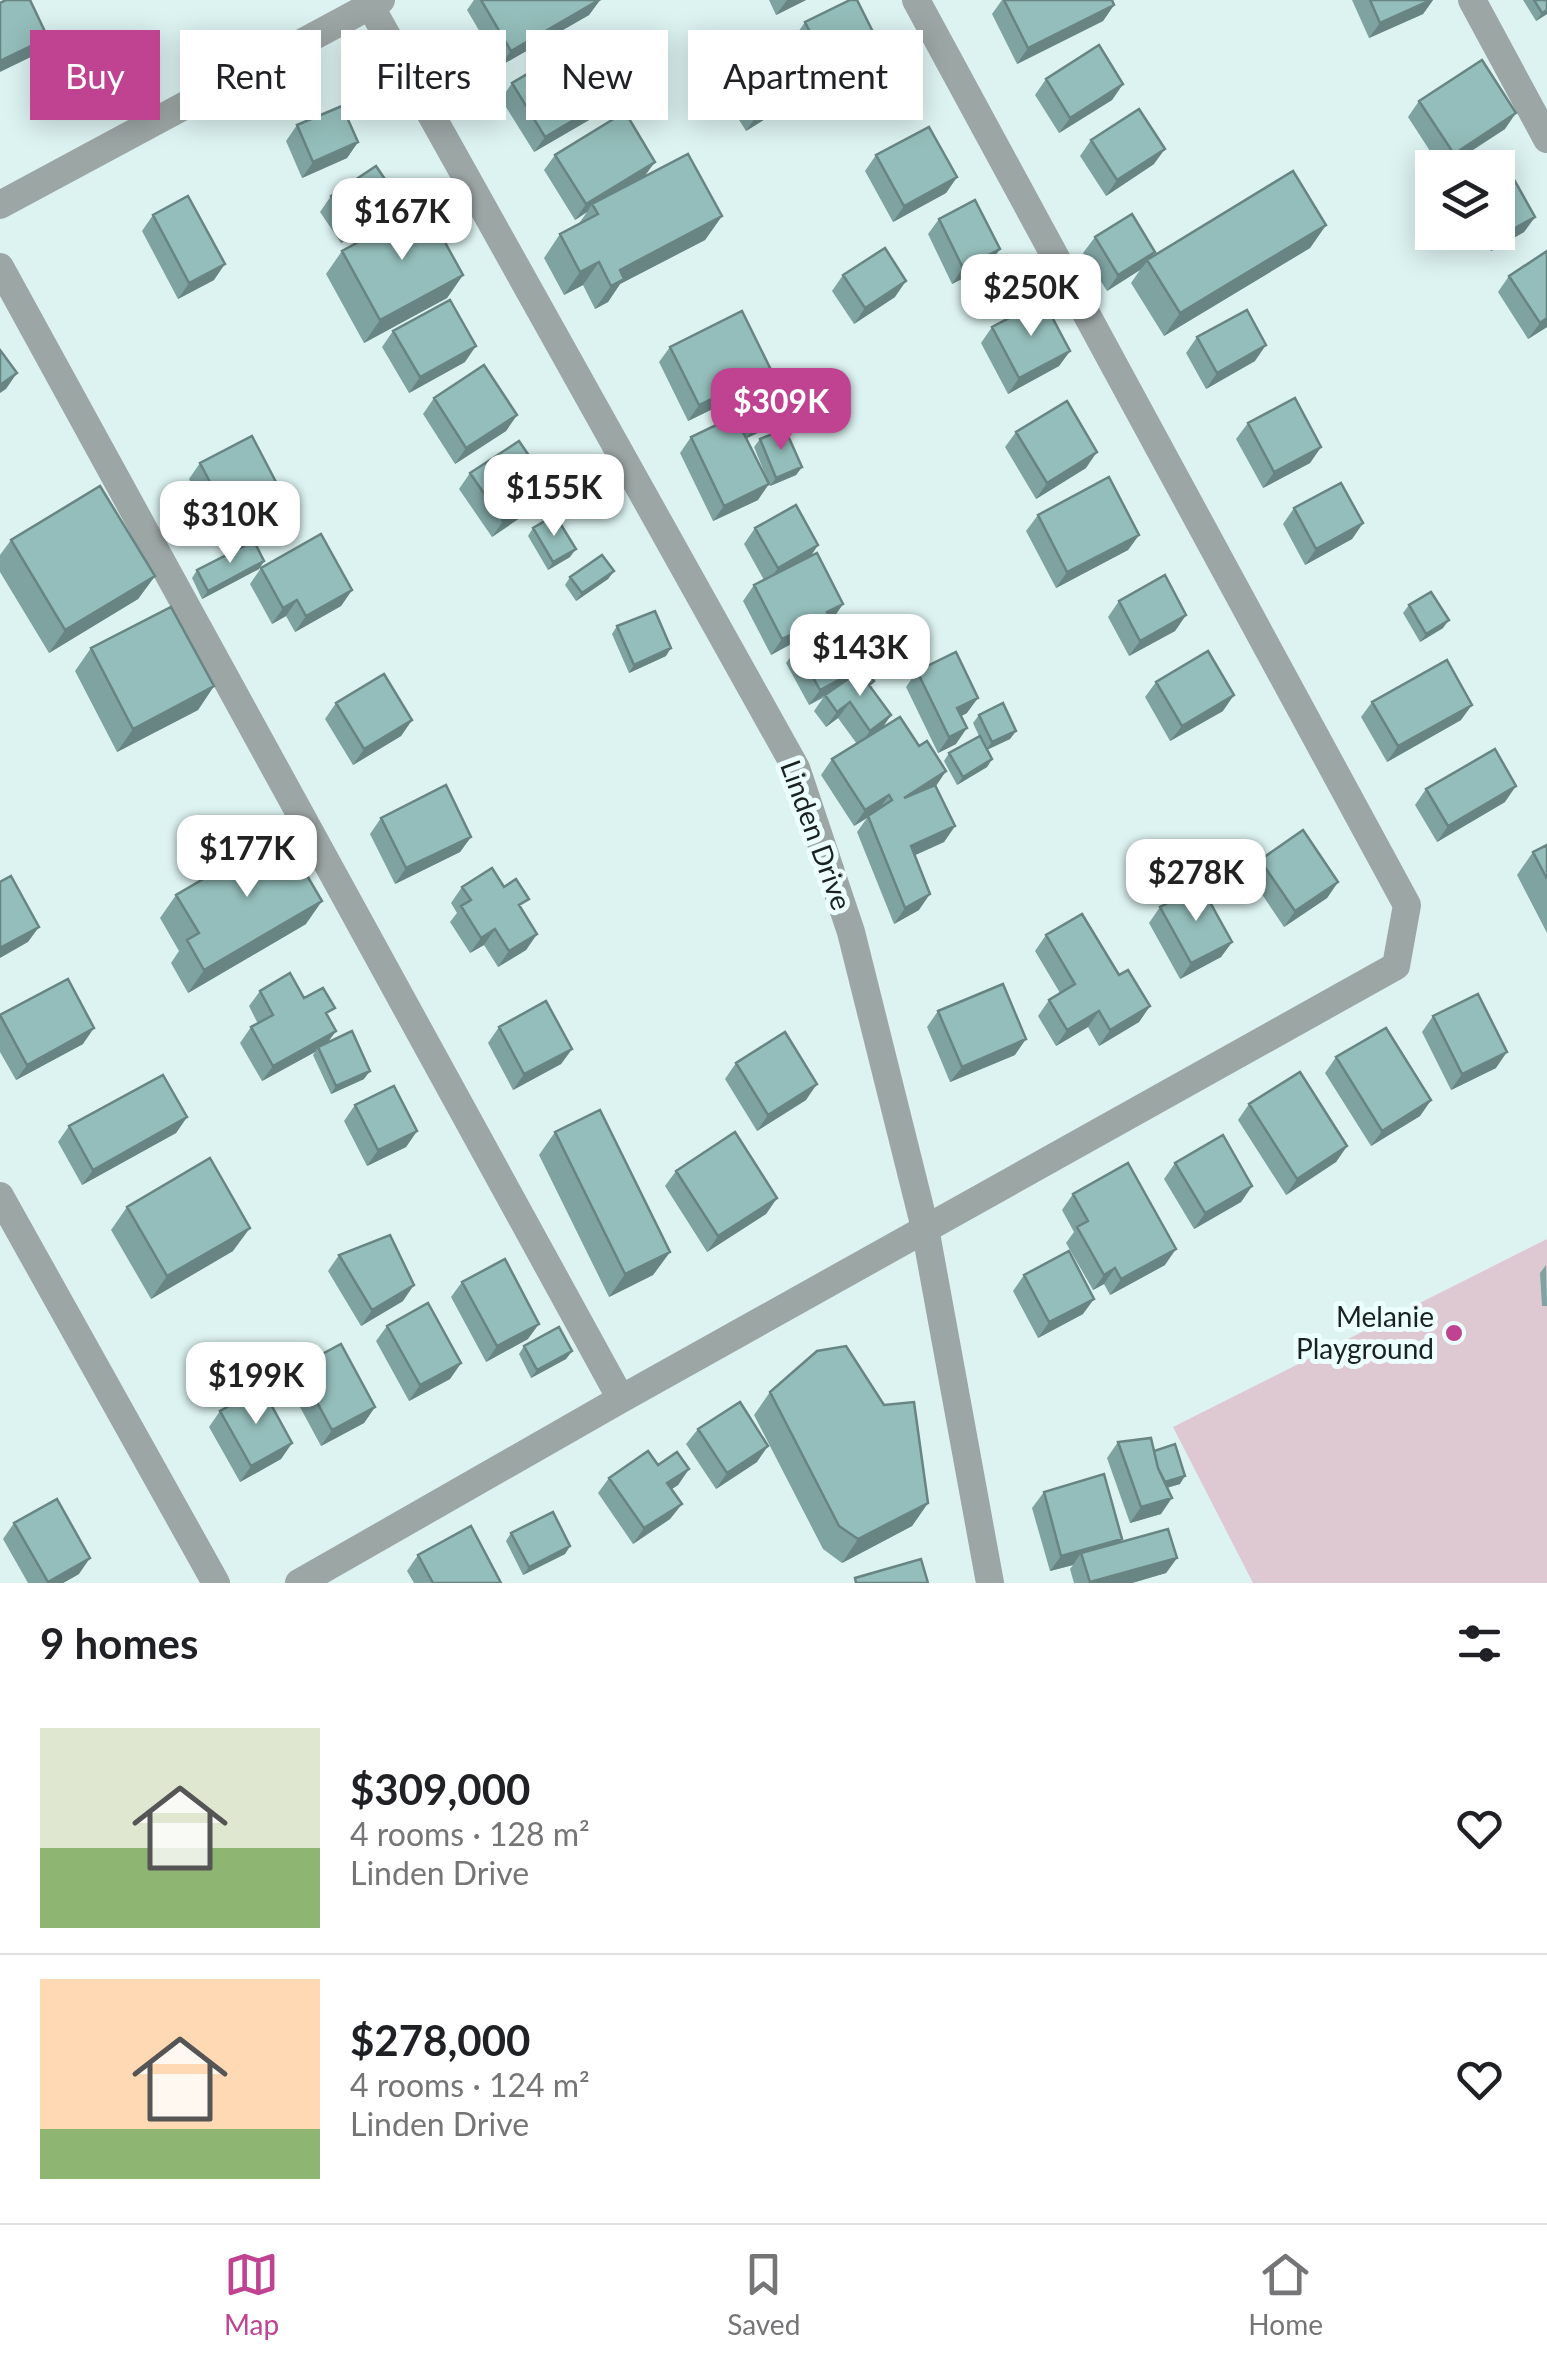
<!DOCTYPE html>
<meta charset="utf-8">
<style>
body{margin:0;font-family:Lato,sans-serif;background:#f2f2f2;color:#202124;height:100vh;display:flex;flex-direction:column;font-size:38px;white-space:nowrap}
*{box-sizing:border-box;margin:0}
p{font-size:32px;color:#757577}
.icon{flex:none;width:55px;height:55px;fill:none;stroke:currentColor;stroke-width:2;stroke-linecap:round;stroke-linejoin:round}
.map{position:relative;height:1583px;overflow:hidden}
.details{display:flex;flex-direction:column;background:#fff;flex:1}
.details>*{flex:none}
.top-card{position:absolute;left:30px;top:30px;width:1000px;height:90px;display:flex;gap:20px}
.controls{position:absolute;left:1415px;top:150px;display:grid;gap:20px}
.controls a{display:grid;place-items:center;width:100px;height:100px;border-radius:0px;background:#fff;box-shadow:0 5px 25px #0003;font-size:50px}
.price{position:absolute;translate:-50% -85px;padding:0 22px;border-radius:20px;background:#fff;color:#222;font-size:32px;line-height:65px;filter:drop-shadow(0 2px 5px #0008)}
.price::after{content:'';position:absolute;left:50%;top:60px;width:30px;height:22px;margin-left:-15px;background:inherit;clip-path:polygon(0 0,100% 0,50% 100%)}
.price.active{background:#c04392;color:#fff}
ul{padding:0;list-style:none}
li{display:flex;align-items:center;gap:30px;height:250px;padding:0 40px}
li+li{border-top:2px solid #e0e0e0}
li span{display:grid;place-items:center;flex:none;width:280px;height:200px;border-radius:0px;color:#555}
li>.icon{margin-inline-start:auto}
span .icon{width:120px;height:120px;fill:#fffc;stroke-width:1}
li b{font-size:42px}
h2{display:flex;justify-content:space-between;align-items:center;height:120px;padding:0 40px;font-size:42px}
.pill{padding:0 35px;border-radius:0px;background:#fff;box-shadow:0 5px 25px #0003;font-size:35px;line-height:90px}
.pill.active{background:#c04392;color:#fff}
.menu{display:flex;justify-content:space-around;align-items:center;height:140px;border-top:2px solid #e0e0e0;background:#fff;font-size:28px;color:#757577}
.menu a{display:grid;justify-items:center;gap:5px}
.menu .active{color:#c04392}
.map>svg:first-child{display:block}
</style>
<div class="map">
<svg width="1547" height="1583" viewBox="0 0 1547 1583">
<rect width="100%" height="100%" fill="#dcf3f1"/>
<path fill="#dec9d3" d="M1547,1239V1583H1253L1173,1427Z"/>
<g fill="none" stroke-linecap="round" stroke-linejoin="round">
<path stroke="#9ca6a5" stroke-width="28" d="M367,0L796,768L851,932L925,1228L990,1583
M1472,0L1547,139
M0,205L381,0
M0,267L621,1399
M0,1196L216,1583
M299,1583L621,1399L1396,966L1407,905L916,0"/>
</g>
<path fill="#7fa3a1" d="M474,0H600L589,15L500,66L467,10Z
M769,0H806L776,15Z
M1002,0H1112L1114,5L1103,21L1017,64L992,14Z
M1352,0H1433L1423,14L1369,38Z
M1523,0H1547V14L1536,21Z
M805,22L879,44L868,60L817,86L794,38Z
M1046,79L1123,84L1112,100L1059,133L1035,95Z
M735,80L797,90L786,106L746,131L724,96Z
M512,83L619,93L608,109L534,152L501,99Z
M1419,101L1505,129L1446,168H1441L1408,117Z
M297,125L358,142L347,158L302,178L286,141Z
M1091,140L1154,164L1106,196L1080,156Z
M555,155L645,177L722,216L705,240L620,284L608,302L595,309L583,285L564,295L544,258L560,234L578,225L587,212L575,220L544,170Z
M876,155L957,177L946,193L893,222L865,171Z
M1498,172L1535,217L1524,232L1491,251L1480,232H1498Z
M331,196L386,213L341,243L320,212Z
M153,215L214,280L178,299L142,231Z
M939,219L989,265L952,284L928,234Z
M1326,225L1310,248L1164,336L1131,283L1140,270L1107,291L1083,253L1095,237L1151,258Z
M342,251L463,275L447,298L364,343L326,274Z
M843,275L895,297L854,324L832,291Z
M1509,276L1547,327L1528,339L1498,292Z
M992,327L1070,351L1059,366L1008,394L981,343Z
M393,331L465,362L409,393L382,347Z
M1197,337L1255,361L1206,389L1186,353Z
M670,347L760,386L688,421L659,362Z
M434,398L517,415L506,431L455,464L423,414Z
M739,405L771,427L746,438L758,500L713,521L680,453L691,437L736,418L734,413Z
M1248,423L1321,447L1310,463L1263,488L1236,439Z
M1016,432L1086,468L1036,499L1005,447Z
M760,439L802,467L796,475L770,486L754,447Z
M200,463L277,484L266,500L214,527L189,479Z
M470,473L551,488L540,504L492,537L459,489Z
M1294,508L1363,523L1352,539L1305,565L1283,524Z
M1038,515L1139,535L1128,550L1056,588L1026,531Z
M533,528L570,557L548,570L528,536Z
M755,528L818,545L811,556L843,604L822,634L866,670L870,686L891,715L883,727L919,746L946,771L936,786L955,826L944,842L915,855L919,910L894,924L857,832L867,818L854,826L821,775L832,759L857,744L838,718L826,727L814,711L823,698L809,705L786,663L797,648L793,650L791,644L771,655L743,601L754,585L764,580L744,544Z
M11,540L155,576L138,599L49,653L0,572V555Z
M264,561L259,569L202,599L192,578L197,570Z
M261,568L352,590L341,606L295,632L286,616L272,624L250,584Z
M614,571L608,579L576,601L565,585L570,577Z
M1119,601L1186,615L1175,631L1129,656L1108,617Z
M1409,605L1443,628L1420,642L1403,613Z
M617,626L666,656L629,673L612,634Z
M91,648L214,686L198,710L117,752L75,671Z
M917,671L967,713L961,716L956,744L938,753L906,687Z
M1156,682L1223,711L1170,741L1145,697Z
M1372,702L1461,720L1387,762L1361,717Z
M336,703L412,720L401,736L353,765L325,719Z
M979,715L1016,731L1010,739L987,750L992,759L987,767L957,785L944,761L949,753L979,736L973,723Z
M1426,789L1505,802L1437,842L1415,805Z
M381,818L471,837L460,852L395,884L370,834Z
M1547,845V933L1517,875L1533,852Z
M1260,860L1338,882L1327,898L1284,927L1249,875Z
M462,887H504L522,909L537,934L526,950L498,967L484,945L470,953L450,922L457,913L451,903Z
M176,895L306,924L188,993L171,963L179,951L160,918Z
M1160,907L1232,942L1221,957L1180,979L1149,923Z
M1046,935L1119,975L1150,1006L1139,1022L1099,1046L1088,1027L1056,1046L1038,1016L1049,1000L1060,993L1035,951Z
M260,991L304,998L328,1017L336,1031L327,1043L364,1079L331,1094L313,1055L315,1052L262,1081L240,1043L251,1027L258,1024L249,1006Z
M938,1011L1015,1055L950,1082L927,1027Z
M0,1015L83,1044L16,1080L0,1052Z
M1433,1016L1496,1068L1451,1090L1422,1032Z
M499,1027L572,1049L561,1064L513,1090L488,1043Z
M1336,1057L1431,1100L1420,1116L1371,1146L1325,1073Z
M736,1063L806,1100L757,1131L725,1079Z
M1249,1104L1347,1146L1336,1162L1286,1195L1238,1120Z
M355,1105L417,1131L406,1147L367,1166L344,1121Z
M187,1117L176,1133L82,1185L58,1142L69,1126Z
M555,1132L670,1252L653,1275L609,1297L539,1155Z
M1175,1163L1252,1186L1241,1202L1194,1229L1164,1179Z
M676,1171L777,1198L766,1214L707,1252L665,1186Z
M1073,1194L1165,1265L1110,1295L1104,1284L1093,1290L1066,1243L1074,1232L1062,1210Z
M127,1207L233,1251L151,1299L111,1230Z
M339,1255L403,1301L361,1326L328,1271Z
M1546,1265L1547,1306H1542L1540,1273Z
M1024,1275L1083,1314L1038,1338L1013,1291Z
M462,1282L528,1339L486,1362L451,1297Z
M387,1326L461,1363L450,1379L409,1401L376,1341Z
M524,1346L572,1351L566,1359L531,1378L519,1354Z
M298,1367L375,1407L364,1423L321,1446L287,1383Z
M770,1392L928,1503L912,1526L842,1563L823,1549L754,1415Z
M220,1411L292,1443L281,1459L240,1482L209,1427Z
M698,1429L757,1462L716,1489L686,1444Z
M1118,1442L1154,1451L1180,1484L1167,1488L1161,1514L1130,1523L1107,1458Z
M658,1465L689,1469L678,1485L672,1489L682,1504L670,1519L633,1544L598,1493L609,1478Z
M1044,1492L1122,1539L1120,1542L1177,1558L1166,1573L1132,1583H1074L1070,1569L1073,1565L1050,1571L1032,1508Z
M14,1523L79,1574L63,1583H28L3,1539Z
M511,1533L570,1546L565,1554L523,1575L506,1541Z
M418,1555L501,1583H414L407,1571Z"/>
<path fill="#688583" d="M600,0L589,15L500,66L511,51Z
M787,0H806L776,15Z
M1431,0H1433L1423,14L1369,38L1380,23Z
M1114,5L1103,21L1017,64L1028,48Z
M1547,10V14L1536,21L1542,13Z
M48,38L37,54L0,72V61Z
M879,44L868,60L817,86L829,70Z
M1123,84L1112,100L1059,133L1070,118Z
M797,90L786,106L746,131L757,115Z
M619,93L608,109L534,152L545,137Z
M1516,113L1505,129L1444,168L1454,154Z
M358,142L347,158L302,178L313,162Z
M1165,149L1154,164L1106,196L1117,180Z
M655,162L644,177L592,204L587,212L575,220L586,204Z
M957,177L946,193L893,222L904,206Z
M397,197L386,213L341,243L352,227Z
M722,216L705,240L620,284L608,302L595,309L611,286L620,270Z
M1535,217L1524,232L1491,251L1502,235Z
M1326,225L1310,248L1164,336L1180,313Z
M1000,249L989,265L952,284L963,268Z
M1155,252L1140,270L1107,291L1118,275Z
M599,262L583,285L564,295L580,272Z
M225,264L214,280L178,299L189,283Z
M463,275L447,298L364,343L380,320Z
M906,281L895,297L854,324L865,308Z
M1547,318V327L1528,339L1540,323Z
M1266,345L1255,361L1206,389L1217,373Z
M476,346L465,362L409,393L420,377Z
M1070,351L1059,366L1008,394L1019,378Z
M771,370L760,386L688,421L699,405Z
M17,373L6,389L0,393V385Z
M517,415L506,431L455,464L466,448Z
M776,419L771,427L745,439L751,431Z
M1321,447L1310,463L1263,488L1274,472Z
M1097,452L1086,468L1036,499L1047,483Z
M802,467L796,475L770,486L776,478Z
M277,484L266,500L214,527L225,511Z
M769,484L758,500L713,521L724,506Z
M551,488L540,504L492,537L503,521Z
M1363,523L1352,539L1305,565L1316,549Z
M1139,535L1128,550L1056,588L1067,572Z
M818,545L807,561L767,583L778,568Z
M576,549L570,557L548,570L553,562Z
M264,561L259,569L202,599L208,591Z
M614,571L608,579L576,601L582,593Z
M155,576L138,599L49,653L65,630Z
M352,590L341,606L295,632L306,616Z
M297,600L286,616L272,624L283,608Z
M843,604L832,620L827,612Z
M1186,615L1175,631L1129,656L1140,641Z
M832,620L821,636L793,650L804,634Z
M1449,620L1443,628L1420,642L1426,634Z
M802,629L791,644L771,655L782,639Z
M671,648L666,656L629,673L634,665Z
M872,662L861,677L825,695L809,705L820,690Z
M214,686L198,710L117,752L133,729Z
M1234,695L1223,711L1170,741L1182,726Z
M978,698L967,713L946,724L957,708Z
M850,702L838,718L826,727L837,712Z
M1472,705L1461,720L1387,762L1398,746Z
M891,715L880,731L859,746L870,731Z
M412,720L401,736L353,765L364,749Z
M967,728L956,744L938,753L949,737Z
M1016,731L1010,739L986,750L992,742Z
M992,759L987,767L957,785L963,777Z
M946,771L935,787L904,798Z
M1516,786L1505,802L1437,842L1448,826Z
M889,795L878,811L854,826L865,810Z
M955,826L944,842L900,862L911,846Z
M471,837L460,852L395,884L406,868Z
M1338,882L1327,898L1284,927L1295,911Z
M930,894L919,910L894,924L905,908Z
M322,901L306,924L188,993L204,970Z
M39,927L28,942L0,958V948Z
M495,929L484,945L470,953L481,938Z
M537,934L526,950L498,967L509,951Z
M1232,942L1221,957L1180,979L1191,963Z
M1150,1006L1139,1022L1099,1046L1110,1030Z
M1099,1011L1088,1027L1056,1046L1067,1030Z
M94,1028L83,1044L16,1080L27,1065Z
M336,1031L325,1046L318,1047L315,1052L262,1081L273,1066Z
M1026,1039L1015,1055L950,1082L962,1067Z
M572,1049L561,1064L513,1090L524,1074Z
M1507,1052L1496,1068L1451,1090L1462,1074Z
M370,1071L364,1079L331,1094L336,1086Z
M817,1084L806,1100L757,1131L768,1115Z
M1431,1100L1420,1116L1371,1146L1382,1131Z
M187,1117L176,1133L82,1185L93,1170Z
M417,1131L406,1147L367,1166L378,1150Z
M1347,1146L1336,1162L1286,1195L1297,1179Z
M1252,1186L1241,1202L1194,1229L1205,1213Z
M777,1198L766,1214L707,1252L718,1236Z
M250,1228L233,1251L151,1299L167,1276Z
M1176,1249L1165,1265L1110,1295L1121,1279Z
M670,1252L653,1275L609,1297L625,1274Z
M1115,1268L1104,1284L1093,1290L1104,1275Z
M414,1285L403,1301L361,1326L372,1310Z
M1094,1299L1083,1314L1038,1338L1049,1322Z
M539,1324L528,1339L486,1362L497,1346Z
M572,1351L566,1359L531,1378L537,1370Z
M461,1363L450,1379L409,1401L420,1385Z
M375,1407L364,1423L321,1446L332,1430Z
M292,1443L281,1459L240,1482L251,1466Z
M768,1446L757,1462L716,1489L727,1473Z
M689,1469L678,1485L656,1499L667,1483Z
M1185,1476L1180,1484L1155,1491L1161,1483Z
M1172,1498L1161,1514L1130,1523L1141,1507Z
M928,1503L912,1526L842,1563L858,1539Z
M682,1504L670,1519L633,1544L644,1528Z
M1122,1539L1111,1554L1081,1553L1073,1565L1050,1571L1061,1556Z
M570,1546L565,1554L523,1575L529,1567Z
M90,1558L79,1574L63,1583H47Z
M1177,1558L1166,1573L1132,1583H1089Z"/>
<path fill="#94bebb" stroke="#688583" stroke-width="2.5" d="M6,0H30L48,38L0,61V3Z
M481,0H599L511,51Z
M850,0H857L879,44L829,70L805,22Z
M1004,0H1112L1114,5L1028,48Z
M1370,0H1431L1380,23Z
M1534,0H1547V10L1542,13Z
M587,39L619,93L545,137L512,83Z
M1099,45L1123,84L1070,118L1046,79Z
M775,55L797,90L757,115L735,80Z
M1482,60L1516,113L1454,154L1419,101Z
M342,106L358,142L313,162L297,125Z
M1139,109L1165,149L1117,180L1091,140Z
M625,112L655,162L586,204L555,155Z
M929,127L957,177L904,206L876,155Z
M688,154L722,216L620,270L624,279L611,286L599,262L580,272L560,234L598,214L592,204Z
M376,166L397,197L352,227L331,196Z
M1507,167L1535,217L1502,235L1498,227V172Z
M1293,171L1326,225L1180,313L1147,260Z
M188,196L225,264L189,283L153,215Z
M975,200L1000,249L963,268L939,219Z
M425,206L463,275L380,320L342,251Z
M1132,214L1155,252L1118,275L1095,237Z
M885,248L906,281L865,308L843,275Z
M1547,251V318L1540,323L1509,276Z
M450,300L476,346L420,377L393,331Z
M1043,300L1070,351L1019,378L992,327Z
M1247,310L1266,345L1217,373L1197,337Z
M742,311L771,370L699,405L670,347Z
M0,350L17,373L0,385Z
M484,365L517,415L466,448L434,398Z
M765,393L776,419L751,431L739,405Z
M1295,398L1321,447L1274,472L1248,423Z
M1067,401L1097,452L1047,483L1016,432Z
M735,416L769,484L724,506L691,437Z
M785,429L802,467L776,478L760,439Z
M252,436L277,484L225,511L200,463Z
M519,441L551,488L503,521L470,473Z
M1109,477L1139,535L1067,572L1038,515Z
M1341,483L1363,523L1316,549L1294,508Z
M100,486L155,576L65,630L11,540Z
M796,505L818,545L778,568L755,528Z
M555,515L576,549L553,562L533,528Z
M321,534L352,590L306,616L297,600L283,608L261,568Z
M254,541L264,561L208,591L197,570Z
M817,553L843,604L827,612L832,620L804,634L802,629L782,639L754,585Z
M602,555L614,571L582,593L570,577Z
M1165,575L1186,615L1140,641L1119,601Z
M1431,592L1449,620L1426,634L1409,605Z
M171,607L214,686L133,729L91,648Z
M655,611L671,648L634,665L617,626Z
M849,620L872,662L820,690L797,648Z
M1208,651L1234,695L1182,726L1156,682Z
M956,652L978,698L957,708L967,728L949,737L917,671Z
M1447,660L1472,705L1398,746L1372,702Z
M864,668L874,681L869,685L891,715L870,731L850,702L837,712L825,695Z
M384,674L412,720L364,749L336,703Z
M1003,703L1016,731L992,742L979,715Z
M900,717L919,746L927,741L946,771L904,798L935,785L955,826L911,846L930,894L905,908L868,816L892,800L889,795L865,810L832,759Z
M980,736L992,759L963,777L949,753Z
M1495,749L1516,786L1448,826L1426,789Z
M446,785L471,837L406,868L381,818Z
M1303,830L1338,882L1295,911L1260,860Z
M282,833L322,901L204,970L187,940L199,933L176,895Z
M1547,845V879L1533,852Z
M492,868L504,887L516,879L529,899L519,905L537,934L509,951L495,929L481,938L461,906L471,900L462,887Z
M11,876L39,927L0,948V882Z
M1201,886L1232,942L1191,963L1160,907Z
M1082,914L1119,975L1128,970L1150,1006L1110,1030L1099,1011L1067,1030L1049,1000L1075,984L1046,935Z
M290,973L304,998L323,988L335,1008L326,1013L336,1031L273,1066L251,1027L273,1015L260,991Z
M68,979L94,1028L27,1065L0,1015Z
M1003,984L1026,1039L962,1067L938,1011Z
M1478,994L1507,1052L1462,1074L1433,1016Z
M546,1001L572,1049L524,1074L499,1027Z
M1386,1028L1431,1100L1382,1131L1336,1057Z
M352,1031L370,1071L336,1086L318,1047Z
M785,1032L817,1084L768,1115L736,1063Z
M1300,1072L1347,1146L1297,1179L1249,1104Z
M163,1075L187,1117L93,1170L69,1126Z
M394,1086L417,1131L378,1150L355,1105Z
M600,1110L670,1252L625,1274L555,1132Z
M735,1132L777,1198L718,1236L676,1171Z
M1223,1135L1252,1186L1205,1213L1175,1163Z
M210,1158L250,1228L167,1276L127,1207Z
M1128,1163L1176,1249L1121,1279L1115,1268L1104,1275L1077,1227L1088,1221L1073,1194Z
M390,1235L414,1285L372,1310L339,1255Z
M1069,1251L1094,1299L1049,1322L1024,1275Z
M505,1259L539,1324L497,1346L462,1282Z
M428,1303L461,1363L420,1385L387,1326Z
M559,1327L572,1351L537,1370L524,1346Z
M341,1344L375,1407L332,1430L298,1367Z
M846,1346L884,1405L914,1402L928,1503L858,1539L839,1526L770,1392L817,1351Z
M262,1388L292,1443L251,1466L220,1411Z
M740,1402L768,1446L727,1473L698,1429Z
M1151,1438L1158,1468L1172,1498L1141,1507L1118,1442Z
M1175,1444L1185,1476L1165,1482L1158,1468L1154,1451Z
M648,1451L658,1465L677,1452L689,1469L667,1483L682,1504L644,1528L609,1478Z
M1104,1474L1122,1539L1061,1556L1044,1492Z
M57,1499L90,1558L48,1582L14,1523Z
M553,1512L570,1546L529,1567L511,1533Z
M471,1526L501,1583H433L418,1555Z
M1168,1529L1177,1558L1090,1582L1081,1553Z
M921,1559L928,1583H856L855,1578Z"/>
<circle fill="#c04392" stroke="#ecfffe" stroke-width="4" cx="1454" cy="1333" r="10"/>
<g text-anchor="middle" stroke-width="10" stroke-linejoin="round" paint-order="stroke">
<g font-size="28" fill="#192221" stroke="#ecfffe">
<text transform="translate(816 835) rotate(70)" y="10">Linden Drive</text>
</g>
<g font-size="28" fill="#192221" stroke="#ecfffe" text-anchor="end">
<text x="1434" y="1327">Melanie<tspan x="1434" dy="32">Playground</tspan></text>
</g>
</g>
</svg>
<div class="controls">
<a><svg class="icon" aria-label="layers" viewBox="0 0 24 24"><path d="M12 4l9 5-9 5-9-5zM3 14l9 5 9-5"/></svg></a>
</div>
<b class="price" style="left:402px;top:263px">$167K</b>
<b class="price" style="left:1031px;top:339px">$250K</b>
<b class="price active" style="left:781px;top:453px">$309K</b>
<b class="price" style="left:554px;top:539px">$155K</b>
<b class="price" style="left:230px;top:566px">$310K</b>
<b class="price" style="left:860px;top:699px">$143K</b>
<b class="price" style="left:247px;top:900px">$177K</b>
<b class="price" style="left:1196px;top:924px">$278K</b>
<b class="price" style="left:256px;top:1427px">$199K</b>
<div class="top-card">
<a class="pill active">Buy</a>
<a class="pill">Rent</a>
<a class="pill">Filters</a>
<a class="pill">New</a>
<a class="pill">Apartment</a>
</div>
</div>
<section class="details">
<h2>9 homes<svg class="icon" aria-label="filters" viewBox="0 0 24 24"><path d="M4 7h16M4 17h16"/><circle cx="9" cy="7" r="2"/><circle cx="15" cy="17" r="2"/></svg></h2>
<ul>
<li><span style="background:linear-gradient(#dfe7d0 60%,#8fb573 0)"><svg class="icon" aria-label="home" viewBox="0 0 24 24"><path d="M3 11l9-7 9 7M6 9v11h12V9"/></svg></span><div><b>$309,000</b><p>4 rooms · 128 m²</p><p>Linden Drive</p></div><svg class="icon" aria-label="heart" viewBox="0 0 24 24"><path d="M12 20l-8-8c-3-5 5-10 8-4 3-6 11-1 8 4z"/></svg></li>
<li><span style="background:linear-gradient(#ffd9b3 75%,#8fb573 0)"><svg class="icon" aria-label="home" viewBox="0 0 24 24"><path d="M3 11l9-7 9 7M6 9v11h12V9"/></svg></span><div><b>$278,000</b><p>4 rooms · 124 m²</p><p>Linden Drive</p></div><svg class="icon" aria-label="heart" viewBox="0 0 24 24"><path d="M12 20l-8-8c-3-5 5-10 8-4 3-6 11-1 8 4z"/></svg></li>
</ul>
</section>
<nav class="menu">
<a class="active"><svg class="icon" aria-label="map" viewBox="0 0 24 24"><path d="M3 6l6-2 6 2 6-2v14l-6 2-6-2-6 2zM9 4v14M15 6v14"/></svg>Map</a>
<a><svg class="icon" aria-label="saved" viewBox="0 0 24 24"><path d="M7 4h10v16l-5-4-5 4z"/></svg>Saved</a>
<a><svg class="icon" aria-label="home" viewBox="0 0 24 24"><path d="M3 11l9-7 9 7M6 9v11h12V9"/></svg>Home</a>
</nav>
